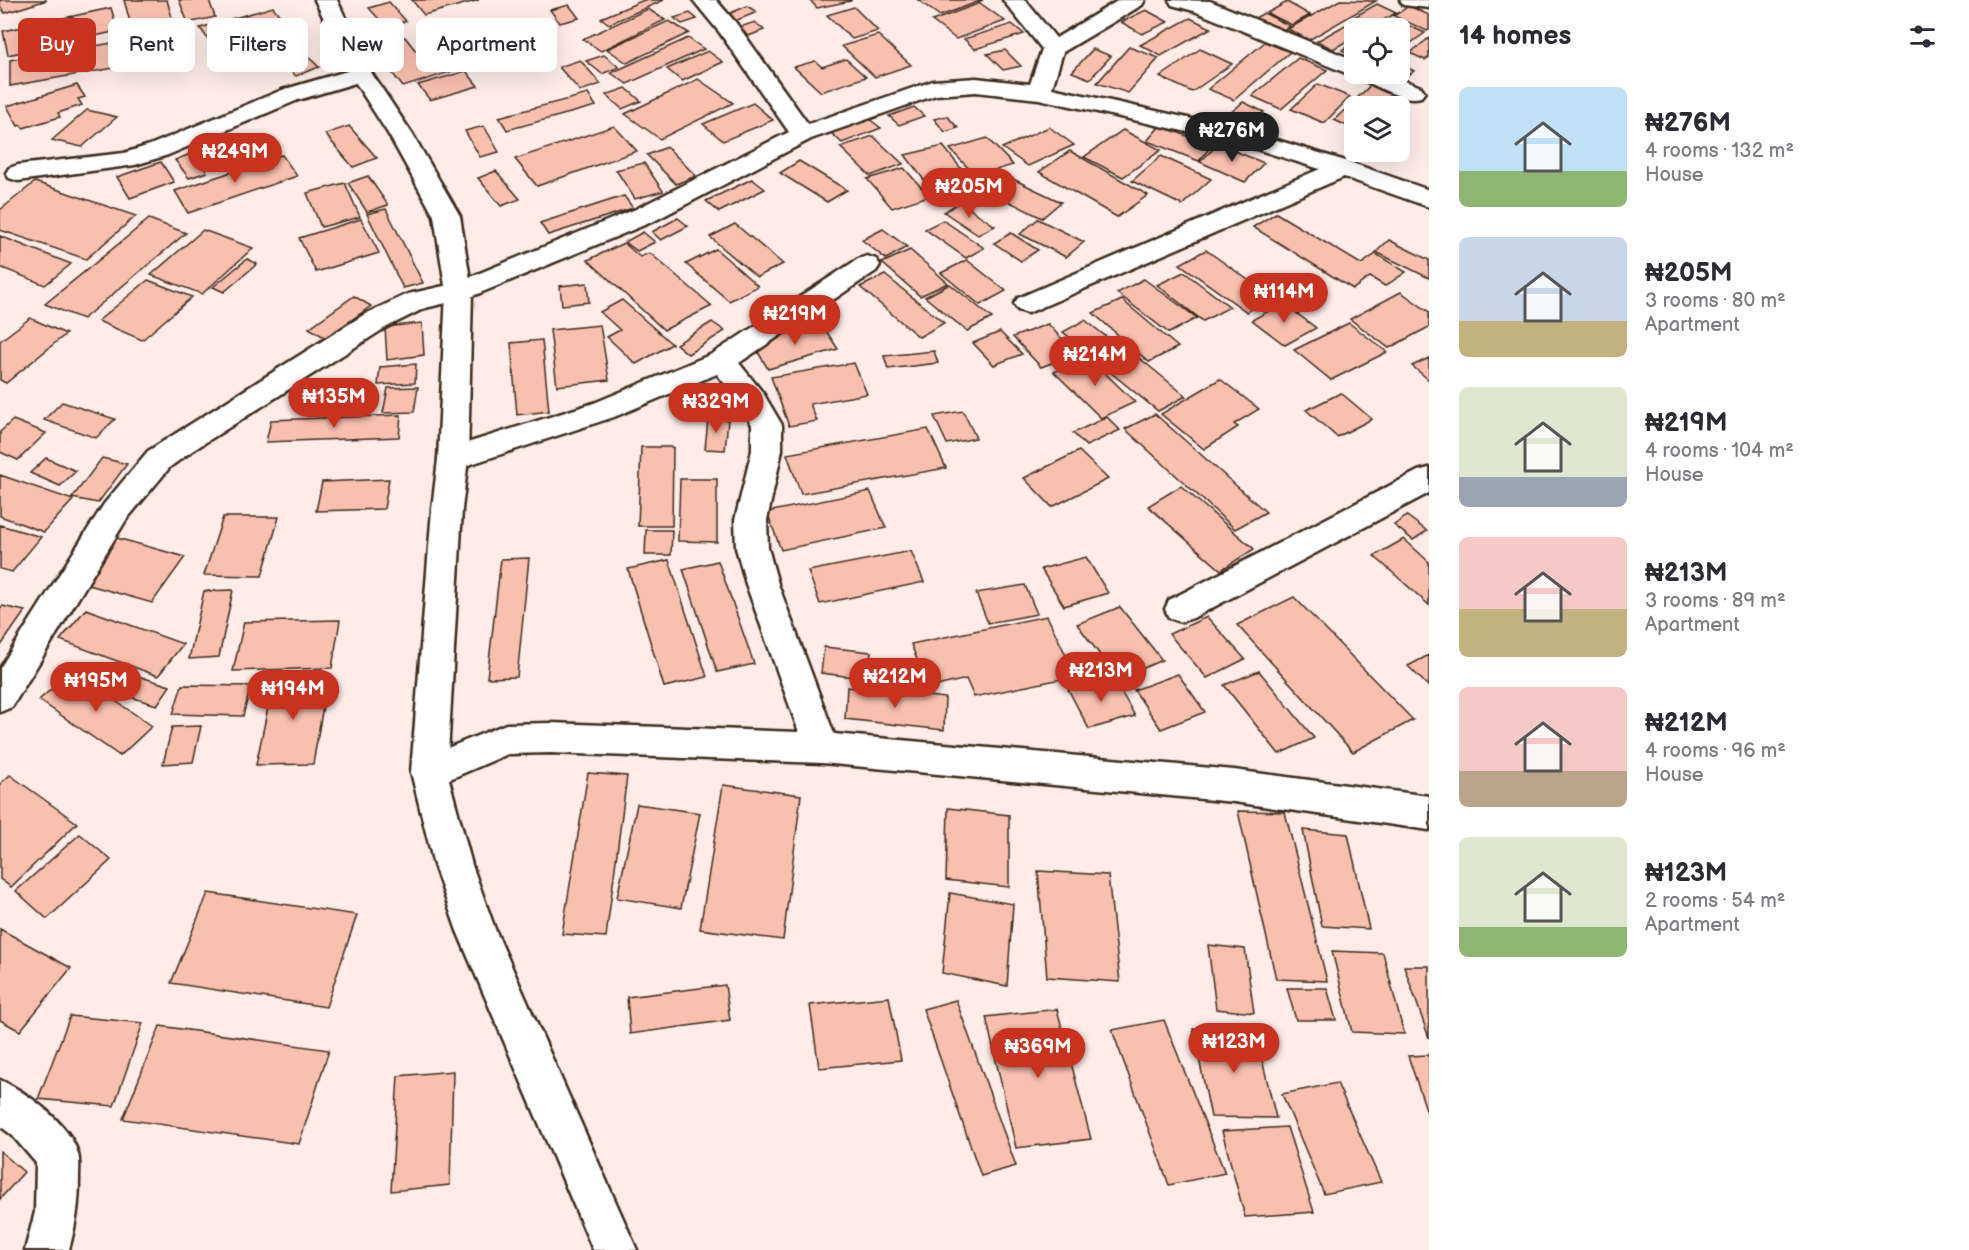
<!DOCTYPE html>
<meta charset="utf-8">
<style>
body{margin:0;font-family:"Balsamiq Sans",sans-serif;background:#f7f7f7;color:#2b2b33;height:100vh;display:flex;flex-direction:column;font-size:22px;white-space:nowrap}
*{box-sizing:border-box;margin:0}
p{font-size:20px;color:#7c7c81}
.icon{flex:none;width:33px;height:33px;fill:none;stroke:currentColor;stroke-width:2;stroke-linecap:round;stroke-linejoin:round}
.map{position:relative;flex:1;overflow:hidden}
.details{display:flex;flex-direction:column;background:#fff;width:540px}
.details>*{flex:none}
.guide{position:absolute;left:18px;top:18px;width:570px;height:54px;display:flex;gap:12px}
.fabs{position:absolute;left:1344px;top:18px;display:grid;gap:12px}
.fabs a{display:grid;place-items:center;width:66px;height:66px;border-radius:9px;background:#fff;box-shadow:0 6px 24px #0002;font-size:30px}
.price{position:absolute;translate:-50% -51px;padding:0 14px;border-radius:21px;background:#c8321e;color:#fff;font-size:20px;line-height:39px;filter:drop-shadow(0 2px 3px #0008)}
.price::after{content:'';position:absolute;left:50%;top:36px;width:18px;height:14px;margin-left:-9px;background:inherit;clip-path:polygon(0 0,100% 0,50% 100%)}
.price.active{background:#222;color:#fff}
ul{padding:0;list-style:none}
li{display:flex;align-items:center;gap:18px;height:150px;padding:0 30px}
li span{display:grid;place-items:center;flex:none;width:168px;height:120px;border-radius:9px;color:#555}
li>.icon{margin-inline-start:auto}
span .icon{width:72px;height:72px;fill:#fffc;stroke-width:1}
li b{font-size:26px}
h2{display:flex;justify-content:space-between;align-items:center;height:72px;padding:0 30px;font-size:26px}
.tag{padding:0 21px;border-radius:9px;background:#fff;box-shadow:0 6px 24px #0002;font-size:21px;line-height:54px}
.tag.active{background:#c8321e;color:#fff}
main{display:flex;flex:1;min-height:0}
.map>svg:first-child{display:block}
</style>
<main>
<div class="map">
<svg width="1429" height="1250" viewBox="0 0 1429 1250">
<rect width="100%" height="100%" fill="#fdece7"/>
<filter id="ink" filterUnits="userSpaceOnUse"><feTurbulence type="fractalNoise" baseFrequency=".0167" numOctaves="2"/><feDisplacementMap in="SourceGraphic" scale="12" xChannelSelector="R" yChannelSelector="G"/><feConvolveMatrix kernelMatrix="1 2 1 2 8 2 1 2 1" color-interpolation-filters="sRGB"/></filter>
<g filter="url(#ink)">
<path fill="#f9c0b0" stroke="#3b2a1e" stroke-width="1.5" d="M0,0H47L5,13L0,6Z
M124,0H167L176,32L135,40Z
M179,0H209L215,17L188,23Z
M412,0H479L424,15Z
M644,0H664L609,24L601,18Z
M810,0H851V1L817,8Z
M918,0H983L940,16Z
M1340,0L1376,1L1309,40L1288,29Z
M389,2L406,21L386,27L369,8Z
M1287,2L1310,15L1292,25L1267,13Z
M980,3L1005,21L956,39L932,21Z
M1377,4L1396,13L1373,26L1354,17Z
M569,5L579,18L560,23L550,10Z
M747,6L757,12L735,21L726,15Z
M1409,6L1429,15V30L1427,31L1394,16Z
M273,7L289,27L215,49L200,28Z
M854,7L878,31L852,39L827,15Z
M111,8L118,31L8,55L3,31Z
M648,9L665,20L601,51L583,39Z
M1146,10L1168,22L1142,34L1121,22Z
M690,13L697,19L682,24L674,18Z
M1264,13L1290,26L1281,31L1255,18Z
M1190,18L1211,28L1161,56L1140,45Z
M1394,19L1425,33L1408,45L1400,41V28H1381Z
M1354,20L1370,28H1354V37L1333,49L1317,41Z
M669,21L689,33L627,63L607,49Z
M755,22L764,30L746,37L737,28Z
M1012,24L1024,34L975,49L964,39Z
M519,34L530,49L497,58L487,43Z
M878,35L911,65L875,77L842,46Z
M405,37L416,51L431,46L441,58L479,46L491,59L403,87L372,47Z
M688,38L704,49L627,84L611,73Z
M1429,38V57L1425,60L1410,53Z
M124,41L126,66L10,86V60Z
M1265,42L1290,52L1234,100L1208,89Z
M1354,42V56L1342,50Z
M298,47L319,67L296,76L275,56Z
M1129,47L1159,58L1128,93L1097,83Z
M1093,49L1111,56L1090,79L1072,72Z
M1200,49L1232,64L1192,92L1160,77Z
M1005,50L1021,66L1003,70L987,54Z
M708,51L723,62L682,81L667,69Z
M604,55L619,67L602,74L586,61Z
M1298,58L1327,70L1281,109L1252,96Z
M846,59L866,77L821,92L794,67L815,61L822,67Z
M580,60L601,84L580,91L559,67Z
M1400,64L1414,71L1405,78L1396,74H1400Z
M466,71L478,86L430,100L418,85Z
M698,79L733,103L660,139L625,114Z
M1318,84L1350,97L1324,123L1291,109Z
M77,85L85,97L78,99L82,105L58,113L60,117L23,128L21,125L18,126L7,106Z
M1371,85L1398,96L1388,106H1354V129L1334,120Z
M626,88L641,101L622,109L606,95Z
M588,94L596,106L507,130L499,117Z
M1243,102L1264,112L1248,124L1228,115Z
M753,103L773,120L723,141L703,124Z
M914,107L924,116L899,125L889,116Z
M87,110L117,117L82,147L52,140Z
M947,116L958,128L945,132L934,119Z
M869,119L881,128L842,143L831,133Z
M349,126L377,158L353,167L325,134Z
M484,126L499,152L480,157L465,131Z
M614,126L637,151L537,186L515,159Z
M1160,126L1212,145L1199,161L1147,141Z
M1049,127L1074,145L1028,166L1002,148Z
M1123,130L1161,150L1123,177L1084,157Z
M873,136L903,164L870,176L840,147Z
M987,138L1013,165L976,176L950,149Z
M1218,144L1264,163L1245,182L1200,162Z
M943,146L963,171L924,180L905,155Z
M667,147L696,176L676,184L647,155Z
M1070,151L1148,195L1117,217L1039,172Z
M193,153L207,172L189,178L175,160Z
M282,155L297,176L188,213L175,191Z
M1161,156L1211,179L1182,205L1132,181Z
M799,161L847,190L827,202L780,173Z
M161,162L174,182L130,198L117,177Z
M644,163L663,191L635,199L616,170Z
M904,168L929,196L892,208L867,179Z
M496,171L520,199L501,206L478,178Z
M368,176L388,205L367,212L348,183Z
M752,179L765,189L719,212L706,201Z
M1013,179L1061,202L1042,218L994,194Z
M35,182L136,216L86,259L0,230V210Z
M345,183L360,217L321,227L307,193Z
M624,196L633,208L548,235L540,223Z
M960,202L995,226L978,235L944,212Z
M386,209L423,283L403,288L367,214Z
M1276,213L1361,264L1376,254L1406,272L1385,286L1370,277L1353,289L1253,227Z
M678,218L688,226L661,240L652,232Z
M149,219L186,233L83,319L45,304Z
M361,219L379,253L316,272L299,238Z
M1038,219L1084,242L1066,257L1020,234Z
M943,220L984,248L966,258L925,229Z
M735,224L783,264L757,277L710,237Z
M883,229L907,247L886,259L862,240Z
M203,230L253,248L202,294L151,275Z
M643,232L655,242L637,251L625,242Z
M1011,233L1038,250L1021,261L994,243Z
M0,236L71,264L45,285L0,267Z
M1389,240L1429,260V278L1376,252Z
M624,243L640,257L650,253L712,306L664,330L588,260Z
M716,249L758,286L729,301L686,264Z
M910,250L948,283L920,296L882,263Z
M1206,250L1272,297L1247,312L1180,264Z
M247,259L257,264L224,292L213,287Z
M967,260L1006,291L980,305L941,273Z
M1184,272L1230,307L1203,321L1157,285Z
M885,275L944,323L919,337L860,287Z
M1144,279L1197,318L1169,333L1117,293Z
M148,280L192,297L142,340L98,321Z
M587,283L589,302L562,305L560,286Z
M950,284L992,318L967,331L925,297Z
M1401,292L1429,312V327L1389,348L1350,319Z
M354,296L371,306L326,338L309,328Z
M622,300L672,344L636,364L607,337L620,330L600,312Z
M1122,300L1178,347L1149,362L1093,313Z
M1283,303L1316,328L1285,345L1252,320Z
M30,318L66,334L6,383L0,380V341Z
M1085,320L1118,346L1096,358L1063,332Z
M712,322L725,331L688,354L676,344Z
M422,323L424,355L387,360L385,327Z
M821,323L838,349L768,369L752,342Z
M1349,323L1387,352L1331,380L1294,350Z
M1048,324L1076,354L1041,367L1013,337Z
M600,325L609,380L557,386L550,330Z
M1000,332L1022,354L994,365L973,343Z
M542,340L549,411L517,415L511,343Z
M1127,348L1186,396L1158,411L1099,363Z
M934,351L938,363L888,369L884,356Z
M1088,357L1135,402L1101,418L1054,372Z
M1429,358V380L1412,366Z
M854,363L867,394L810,404L817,421L789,426L771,377Z
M416,364L415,383L378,385L380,367Z
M1220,379L1259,409L1234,424L1238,427L1204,449L1161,414Z
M418,387L414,412L383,413L388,388Z
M1341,393L1372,419L1337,437L1306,410Z
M62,402L115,419L96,438L44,420Z
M963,411L976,438L947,444L934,416Z
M1155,414L1266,512L1235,529L1125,429Z
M401,415L399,437L266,442L271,420Z
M1107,417L1120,430L1086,446L1073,433Z
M708,419L728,420L725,450L705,449Z
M13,420L46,433L18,460L0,452V432Z
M928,429L946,468L801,494L787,454Z
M641,447H673L672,526H638Z
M1079,451L1108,479L1052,507L1024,478Z
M46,458L76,471L60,486L30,473Z
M102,458L127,464L98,503L72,498Z
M0,475L73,500L44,532L0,516Z
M389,479L384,509L316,511L322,482Z
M680,479H717V542L678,541Z
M1181,486L1254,549L1221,570L1148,506Z
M870,491L886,528L781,550L767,512Z
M1407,516L1427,531L1413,540L1394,525Z
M223,517H279L262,576L204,575Z
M0,525L41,537L12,572L0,569Z
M646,530H672L671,555H645Z
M117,538L185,557L152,603L82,583Z
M1404,539L1429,562V605L1374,556Z
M911,551L924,582L820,604L808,571Z
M1086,557L1108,593L1064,606L1041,569Z
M529,558L517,677L487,678L501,559Z
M669,560L707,677L664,687L628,569Z
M718,561L754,664L717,672L683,569Z
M1025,585L1037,614L988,623L976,593Z
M233,590L219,657L189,659L204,591Z
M1294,597L1413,720L1353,752L1237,625Z
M2,606L25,611L0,647V609Z
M1120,607L1162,660L1118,679L1077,624Z
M86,609L183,644L158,676L60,640Z
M1047,616L1076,676L974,697L966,679L928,688L911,644Z
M1207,617L1245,659L1207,678L1169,634Z
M340,620L332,668L233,671L244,622Z
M824,647L871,652L868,679L821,673Z
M1429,655V687L1408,666Z
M72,671L152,726L120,756L39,700Z
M1259,671L1314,738L1279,754L1224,685Z
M131,674L170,686L157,705L117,693Z
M1178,674L1205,712L1161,729L1134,690Z
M1112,676L1135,716L1089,729L1068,689Z
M328,677L313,764L256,765L274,678Z
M182,685L251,686L243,716L173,714Z
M847,687L945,698L944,730L845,719Z
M201,726L193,762L163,764L172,727Z
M588,773L627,776L606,937L562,934Z
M10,775L77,823L11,887L0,879V784Z
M723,785L801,795L783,940L700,929Z
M637,804L700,813L681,908L617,898Z
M948,808L1009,815V887L946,880Z
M1238,811L1285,812L1327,981L1276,979Z
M1303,830L1348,834L1369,929L1322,926Z
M80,834L111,860L47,919L16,891Z
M1038,871L1108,875L1120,982L1047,977Z
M208,893L357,915L326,1007L171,983Z
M950,893L1013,904L1007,986L942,973Z
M0,929L71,968L20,1031L0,1020Z
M1208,945L1245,949L1254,1013L1216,1009Z
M1332,951L1383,953L1404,1034L1352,1032Z
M1404,966H1429V1038Z
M725,985L730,1020L630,1034L627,997Z
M1287,988H1327L1336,1020H1296Z
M889,997L901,1060L819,1068L810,1005Z
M956,1000L1016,1166L981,1176L923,1009Z
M1057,1009L1091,1139L1016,1148L986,1017Z
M70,1016L143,1023L114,1106L38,1099Z
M1164,1020L1225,1173L1169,1185L1112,1030Z
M160,1026L329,1050L299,1144L123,1119Z
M1193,1029L1255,1030L1276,1118L1211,1117Z
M1429,1055V1118L1408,1056Z
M453,1071L450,1185L391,1191L398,1076Z
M1337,1083L1381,1182L1324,1194L1282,1094Z
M1287,1127L1314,1212L1245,1217L1222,1131Z
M0,1151L24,1172L0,1199Z"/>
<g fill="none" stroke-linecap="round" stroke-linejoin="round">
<g stroke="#3b2a1e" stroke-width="5">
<path id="minor" d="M693,0H716L736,23L808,124L933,81L976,78L1030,84L1042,49L1003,0H1025L1056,38L1119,0H1145L1142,5L1063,52L1052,88L1251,132L1352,163L1429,190V207L1344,177L1028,313L1018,310L1014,304L1018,298L1320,169L1237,143L1039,99L976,92L936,95L811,139L654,221L468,298L425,308L385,328L192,451L170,467L126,520L12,707L0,712V668L104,504L148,451L365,314L408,294L453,284L636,209L789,132L720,33Z
M1169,0L1210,1L1354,60V74H1387L1421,87L1425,92L1421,97C1402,102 1378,86 1360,79L1357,74L1346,73L1194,11L1172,5Z
M1400,0H1429V8L1403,5Z
M361,67L369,69L372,74L369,79L298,100L168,155L135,165L18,181L9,178L6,173L9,168L18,165L124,153L150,145L282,90Z
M867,256L876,259L880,265L876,271L739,363L763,393L782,425V450L767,520L768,548L778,584L834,734L1234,770L1429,796V830L1234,802L822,763L550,753L508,754L429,788L416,783L411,772L416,761L506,724L550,723L799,732L746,584L736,548L735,520L752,450V425L742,406L717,374L614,417L453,470L442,467L438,459L442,451L594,403L712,354L858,259Z
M1429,468V493L1193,618L1181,622L1169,618L1165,609L1169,600L1418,471Z
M0,1080C26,1091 71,1125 78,1154C80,1161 79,1170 79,1177C79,1206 76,1223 69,1250H25L35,1212L36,1163L12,1135L0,1126Z"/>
</g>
<g stroke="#3b2a1e" stroke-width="5">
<path id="tertiary" d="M315,0H337L372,74L413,135L460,216L472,292L468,459L462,509L447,772L472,865L495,929L637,1250H593L457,931L434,865L411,772L432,509L438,459L446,292L434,216L389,135L350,74Z"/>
</g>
<use href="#minor" fill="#fff" fill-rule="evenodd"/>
<use href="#tertiary" fill="#fff" fill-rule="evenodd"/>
</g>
</g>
</svg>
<div class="fabs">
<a><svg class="icon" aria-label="locate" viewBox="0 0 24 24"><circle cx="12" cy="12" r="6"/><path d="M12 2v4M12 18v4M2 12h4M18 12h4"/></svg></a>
<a><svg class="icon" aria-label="layers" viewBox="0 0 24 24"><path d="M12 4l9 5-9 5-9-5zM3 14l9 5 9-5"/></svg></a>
</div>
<b class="price active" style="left:1232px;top:163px">₦276M</b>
<b class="price" style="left:235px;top:184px">₦249M</b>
<b class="price" style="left:969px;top:219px">₦205M</b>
<b class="price" style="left:1284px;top:324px">₦114M</b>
<b class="price" style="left:795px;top:346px">₦219M</b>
<b class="price" style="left:1095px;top:387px">₦214M</b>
<b class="price" style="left:334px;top:429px">₦135M</b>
<b class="price" style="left:716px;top:434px">₦329M</b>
<b class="price" style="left:1101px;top:703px">₦213M</b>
<b class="price" style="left:895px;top:709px">₦212M</b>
<b class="price" style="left:96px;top:713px">₦195M</b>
<b class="price" style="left:293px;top:721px">₦194M</b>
<b class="price" style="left:1234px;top:1074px">₦123M</b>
<b class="price" style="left:1038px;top:1079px">₦369M</b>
<div class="guide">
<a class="tag active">Buy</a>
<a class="tag">Rent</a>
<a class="tag">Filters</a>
<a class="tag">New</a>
<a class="tag">Apartment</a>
</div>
</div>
<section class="details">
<h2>14 homes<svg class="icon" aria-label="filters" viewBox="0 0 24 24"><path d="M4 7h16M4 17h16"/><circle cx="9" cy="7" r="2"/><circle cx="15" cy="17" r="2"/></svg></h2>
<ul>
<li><span style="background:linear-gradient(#bfe0f5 70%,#8fb573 0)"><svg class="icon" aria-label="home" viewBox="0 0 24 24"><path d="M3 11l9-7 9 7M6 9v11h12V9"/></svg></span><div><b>₦276M</b><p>4 rooms · 132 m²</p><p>House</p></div></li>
<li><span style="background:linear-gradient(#c9d6e8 70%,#c2b280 0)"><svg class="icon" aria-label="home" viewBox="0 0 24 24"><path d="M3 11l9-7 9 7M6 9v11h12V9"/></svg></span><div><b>₦205M</b><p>3 rooms · 80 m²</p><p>Apartment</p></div></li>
<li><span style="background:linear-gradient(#dfe7d0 75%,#9aa5b1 0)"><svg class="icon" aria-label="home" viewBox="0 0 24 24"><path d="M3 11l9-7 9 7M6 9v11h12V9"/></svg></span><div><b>₦219M</b><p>4 rooms · 104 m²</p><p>House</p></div></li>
<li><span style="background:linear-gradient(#f6c9c9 60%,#c2b280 0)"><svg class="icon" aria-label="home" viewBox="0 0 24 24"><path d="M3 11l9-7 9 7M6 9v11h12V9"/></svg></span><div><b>₦213M</b><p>3 rooms · 89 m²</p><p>Apartment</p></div></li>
<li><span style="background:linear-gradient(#f6c9c9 70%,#b9a48a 0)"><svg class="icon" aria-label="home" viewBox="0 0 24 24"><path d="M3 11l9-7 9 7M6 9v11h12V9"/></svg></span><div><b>₦212M</b><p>4 rooms · 96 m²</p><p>House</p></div></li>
<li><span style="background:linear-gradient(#dfe7d0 75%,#8fb573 0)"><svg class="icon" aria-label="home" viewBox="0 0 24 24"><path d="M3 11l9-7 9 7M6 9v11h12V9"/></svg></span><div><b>₦123M</b><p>2 rooms · 54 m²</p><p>Apartment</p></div></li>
</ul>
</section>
</main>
